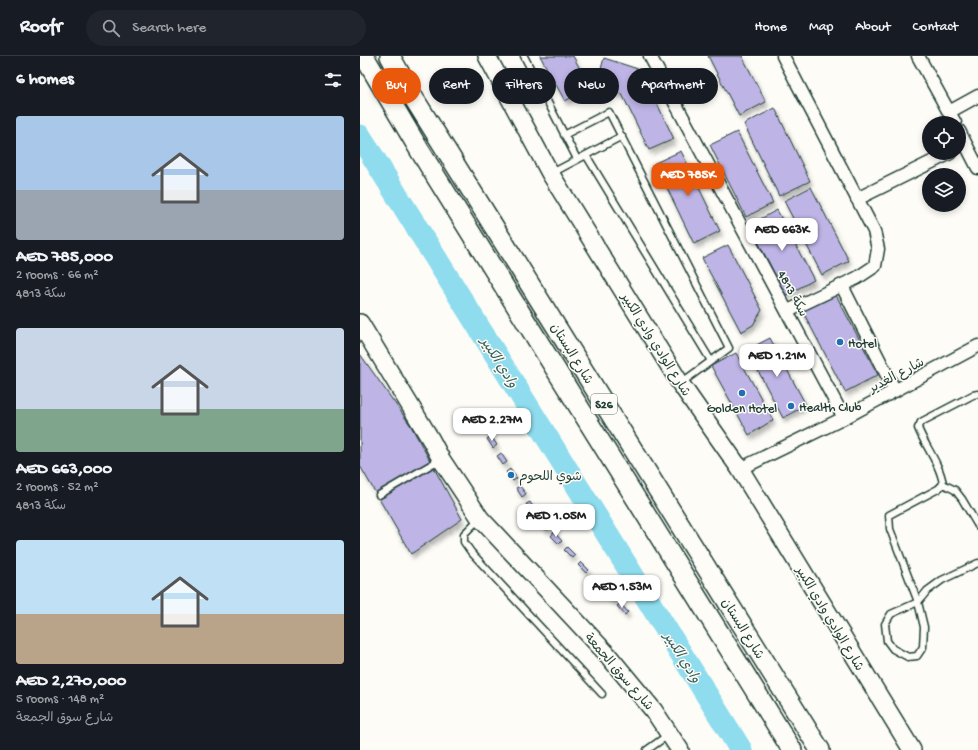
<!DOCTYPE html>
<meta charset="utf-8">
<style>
body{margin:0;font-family:"Gochi Hand","Playpen Sans Arabic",sans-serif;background:#20242c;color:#f1f3f6;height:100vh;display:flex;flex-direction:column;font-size:15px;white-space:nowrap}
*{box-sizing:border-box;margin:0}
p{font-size:13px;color:#9ea1a6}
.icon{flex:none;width:22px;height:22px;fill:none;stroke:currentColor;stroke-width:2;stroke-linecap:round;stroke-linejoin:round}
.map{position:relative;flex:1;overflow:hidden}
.drawer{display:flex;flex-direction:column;background:#171b24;width:360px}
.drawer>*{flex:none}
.hud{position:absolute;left:12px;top:12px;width:380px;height:36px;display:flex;gap:8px}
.tools{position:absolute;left:562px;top:60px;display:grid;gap:8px}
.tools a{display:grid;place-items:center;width:44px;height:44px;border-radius:50%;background:#171b24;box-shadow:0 2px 6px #0003;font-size:20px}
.price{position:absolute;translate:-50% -34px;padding:0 9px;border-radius:8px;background:#fff;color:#222;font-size:13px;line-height:26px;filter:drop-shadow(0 1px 2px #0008)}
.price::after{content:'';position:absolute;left:50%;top:24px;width:12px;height:9px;margin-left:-6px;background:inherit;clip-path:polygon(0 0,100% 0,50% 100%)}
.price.selected{background:#ea580c;color:#fff}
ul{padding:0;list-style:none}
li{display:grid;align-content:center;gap:8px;height:212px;padding:0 16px}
li span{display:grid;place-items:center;height:124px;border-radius:4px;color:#555}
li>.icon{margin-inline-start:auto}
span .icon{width:72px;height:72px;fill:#fffc;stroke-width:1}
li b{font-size:17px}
h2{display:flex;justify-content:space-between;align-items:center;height:48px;padding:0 16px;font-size:17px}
.tag{padding:0 14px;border-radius:18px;background:#171b24;box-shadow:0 2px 6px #0003;font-size:14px;line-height:36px}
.tag.selected{background:#ea580c;color:#fff}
header{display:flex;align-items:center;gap:24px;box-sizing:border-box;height:56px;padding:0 20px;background:#171b24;border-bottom:1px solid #363941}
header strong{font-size:19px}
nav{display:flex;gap:22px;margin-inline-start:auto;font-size:14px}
.search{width:280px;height:36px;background:#20242c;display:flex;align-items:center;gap:10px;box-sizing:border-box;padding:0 14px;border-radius:22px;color:#9ea1a6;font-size:15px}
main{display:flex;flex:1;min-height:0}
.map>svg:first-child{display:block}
</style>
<header>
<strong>Roofr</strong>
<div class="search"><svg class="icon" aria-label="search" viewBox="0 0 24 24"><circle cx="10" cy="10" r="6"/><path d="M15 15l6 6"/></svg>Search here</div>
<nav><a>Home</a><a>Map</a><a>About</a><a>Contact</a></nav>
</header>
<main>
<section class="drawer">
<h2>6 homes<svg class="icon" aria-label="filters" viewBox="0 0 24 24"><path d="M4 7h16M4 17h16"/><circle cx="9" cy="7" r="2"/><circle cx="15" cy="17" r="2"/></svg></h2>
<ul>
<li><span style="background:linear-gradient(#a9c7e8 60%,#9aa5b1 0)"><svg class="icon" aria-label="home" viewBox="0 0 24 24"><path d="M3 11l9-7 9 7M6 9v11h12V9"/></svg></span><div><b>AED 785,000</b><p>2 rooms · 66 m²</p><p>سكة 4813</p></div></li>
<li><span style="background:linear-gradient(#c9d6e8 65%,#7fa58c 0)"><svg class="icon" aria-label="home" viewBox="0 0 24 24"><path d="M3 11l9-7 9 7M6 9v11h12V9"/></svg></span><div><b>AED 663,000</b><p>2 rooms · 52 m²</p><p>سكة 4813</p></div></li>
<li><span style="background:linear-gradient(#bfe0f5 60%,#b9a48a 0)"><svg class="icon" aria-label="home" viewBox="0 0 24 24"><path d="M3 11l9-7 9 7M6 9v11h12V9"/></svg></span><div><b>AED 2,270,000</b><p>5 rooms · 148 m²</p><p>شارع سوق الجمعة</p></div></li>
</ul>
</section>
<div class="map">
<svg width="618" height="694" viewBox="0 0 618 694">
<defs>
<filter id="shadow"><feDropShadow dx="2.5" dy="4.5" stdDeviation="2" flood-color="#0004"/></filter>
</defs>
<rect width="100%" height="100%" fill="#fdfcf7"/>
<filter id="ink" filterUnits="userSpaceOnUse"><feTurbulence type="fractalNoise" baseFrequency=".025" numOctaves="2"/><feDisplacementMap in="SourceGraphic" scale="8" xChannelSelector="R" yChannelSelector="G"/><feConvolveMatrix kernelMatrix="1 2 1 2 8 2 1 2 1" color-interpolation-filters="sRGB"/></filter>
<g filter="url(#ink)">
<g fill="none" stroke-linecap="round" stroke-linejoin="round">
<path stroke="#8edced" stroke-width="23" d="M0,80L381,694"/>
</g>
<path fill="#beb4e5" stroke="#1f3d34" filter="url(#shadow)" d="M180,0H213L226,24L222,36L205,45Z
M348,0H382L406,46L379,60Z
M244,2L281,14L314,83L289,94L262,38L236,31Z
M415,52L450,125L419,140L384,68Z
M377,76L413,147L386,161L350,89Z
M321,95L360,175L334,188L295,107Z
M451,131L489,205L462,219L424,145Z
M417,154L454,224L426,239L389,169Z
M368,189L402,254L393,269L381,276L342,202Z
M475,237L518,319L485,336L442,254Z
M410,282L446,349L423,362L387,294Z
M376,297L413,364L389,379L351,310Z
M0,298L51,370L102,463L51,498L0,410Z
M131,380L137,389L133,392L127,383Z
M141,397L147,406L143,409L137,400Z
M150,413L157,422L153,425L146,416Z
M160,430L166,438L162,441L156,432Z
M170,446L176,455L172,458L166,448Z
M181,462L190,471L187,474L178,465Z
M194,476L202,485L199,488L191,480Z
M207,491L215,499L212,502L204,494Z
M221,506L229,514L226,517L218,509Z
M234,520L242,528L239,532L231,523Z
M247,534L256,542L253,545L244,537Z
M260,547L268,556L265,559L257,550Z"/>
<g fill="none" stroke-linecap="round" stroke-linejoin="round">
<g stroke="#1f3d34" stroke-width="9">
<path id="lane" d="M164,0L217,103
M204,79L249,56L369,292L321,327
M226,99L351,305
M192,117L262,80
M618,338L613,339L561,366L558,372C565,390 580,408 583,428L578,433L529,459L530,473L558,546L564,571L563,591L557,600L548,601L533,593L527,585L525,568L531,558L558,546L567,535L582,524L618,507
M583,428L595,434L602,443L618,470
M19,439L79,404
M119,463L104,478V486L111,496L242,638
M287,694L308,679"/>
</g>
<g stroke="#1f3d34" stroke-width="15">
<path id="street" d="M290,0L484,362
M423,0L514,175L518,193L515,210L497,222L428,255
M558,0L595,67
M589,56L618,40
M599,75L618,112
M497,143L590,97
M482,230L535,335
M380,413L484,362L618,290"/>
</g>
<g stroke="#1f3d34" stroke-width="20">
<path id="secondary" d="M127,0L190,117L320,327L380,413L552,694
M0,267L71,384L81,403L120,462L246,597L294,655L320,694"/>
</g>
<g stroke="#1f3d34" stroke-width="22">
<path id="primary" d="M4,0L60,95L432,694
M30,0L53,41L460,694"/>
</g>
<use href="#lane" stroke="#fdfcf7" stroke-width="6"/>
<use href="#street" stroke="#fdfcf7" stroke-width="12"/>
<use href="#secondary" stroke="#fdfcf7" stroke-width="17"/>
<use href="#primary" stroke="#fdfcf7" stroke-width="19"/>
</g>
</g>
<g fill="#1f6fb2" stroke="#fdfcf7" stroke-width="1.5">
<circle cx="480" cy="286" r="4"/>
<circle cx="382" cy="337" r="4"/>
<circle cx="431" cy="350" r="4"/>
<circle cx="151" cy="419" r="4"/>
</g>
<g text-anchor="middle" stroke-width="3" stroke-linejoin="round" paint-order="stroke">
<rect fill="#fdfcf7" stroke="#62766e" stroke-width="1" x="231" y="338" width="26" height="20" rx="3"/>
<g font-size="12" font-weight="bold" fill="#1f3d34">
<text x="244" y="352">S26</text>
</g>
<g font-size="13" fill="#1f3d34" stroke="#fdfcf7">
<text transform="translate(434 237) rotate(62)" y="5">سكة 4813</text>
<text transform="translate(297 288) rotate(58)" y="5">شارع الوادي وادي الكبير</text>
<text transform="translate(213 297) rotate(58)" y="5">شارع البستان</text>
<text transform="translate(536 318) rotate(-28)" y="5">شارع الغدير</text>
<text transform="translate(471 562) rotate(59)" y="5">شارع الوادي وادي الكبير</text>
<text transform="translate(384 572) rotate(58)" y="5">شارع البستان</text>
<text transform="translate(260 615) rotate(49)" y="5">شارع سوق الجمعة</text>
</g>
<g font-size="13" fill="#1f3d34" stroke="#fdfcf7" text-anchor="start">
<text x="488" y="291">Hotel</text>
<text x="439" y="355">Health Club</text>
<text x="382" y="356" text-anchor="middle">Golden Hotel</text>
<text x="159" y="424">شوي اللحوم</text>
</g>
<g font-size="14" font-style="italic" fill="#355d59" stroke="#fdfcf7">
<text transform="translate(140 306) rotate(58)" y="5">وادي الكبير</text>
<text transform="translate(323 601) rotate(58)" y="5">وادي الكبير</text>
</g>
</g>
</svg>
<div class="tools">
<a><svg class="icon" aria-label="locate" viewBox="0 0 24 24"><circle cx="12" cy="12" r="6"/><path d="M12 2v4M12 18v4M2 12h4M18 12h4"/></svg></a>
<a><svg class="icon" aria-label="layers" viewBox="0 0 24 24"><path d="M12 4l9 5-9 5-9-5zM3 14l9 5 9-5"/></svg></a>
</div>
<b class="price selected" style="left:328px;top:141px">AED 785K</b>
<b class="price" style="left:422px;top:196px">AED 663K</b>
<b class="price" style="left:417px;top:322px">AED 1.21M</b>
<b class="price" style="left:132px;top:386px">AED 2.27M</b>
<b class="price" style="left:196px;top:482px">AED 1.05M</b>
<b class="price" style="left:262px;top:553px">AED 1.53M</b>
<div class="hud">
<a class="tag selected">Buy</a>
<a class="tag">Rent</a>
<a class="tag">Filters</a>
<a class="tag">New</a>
<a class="tag">Apartment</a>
</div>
</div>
</main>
